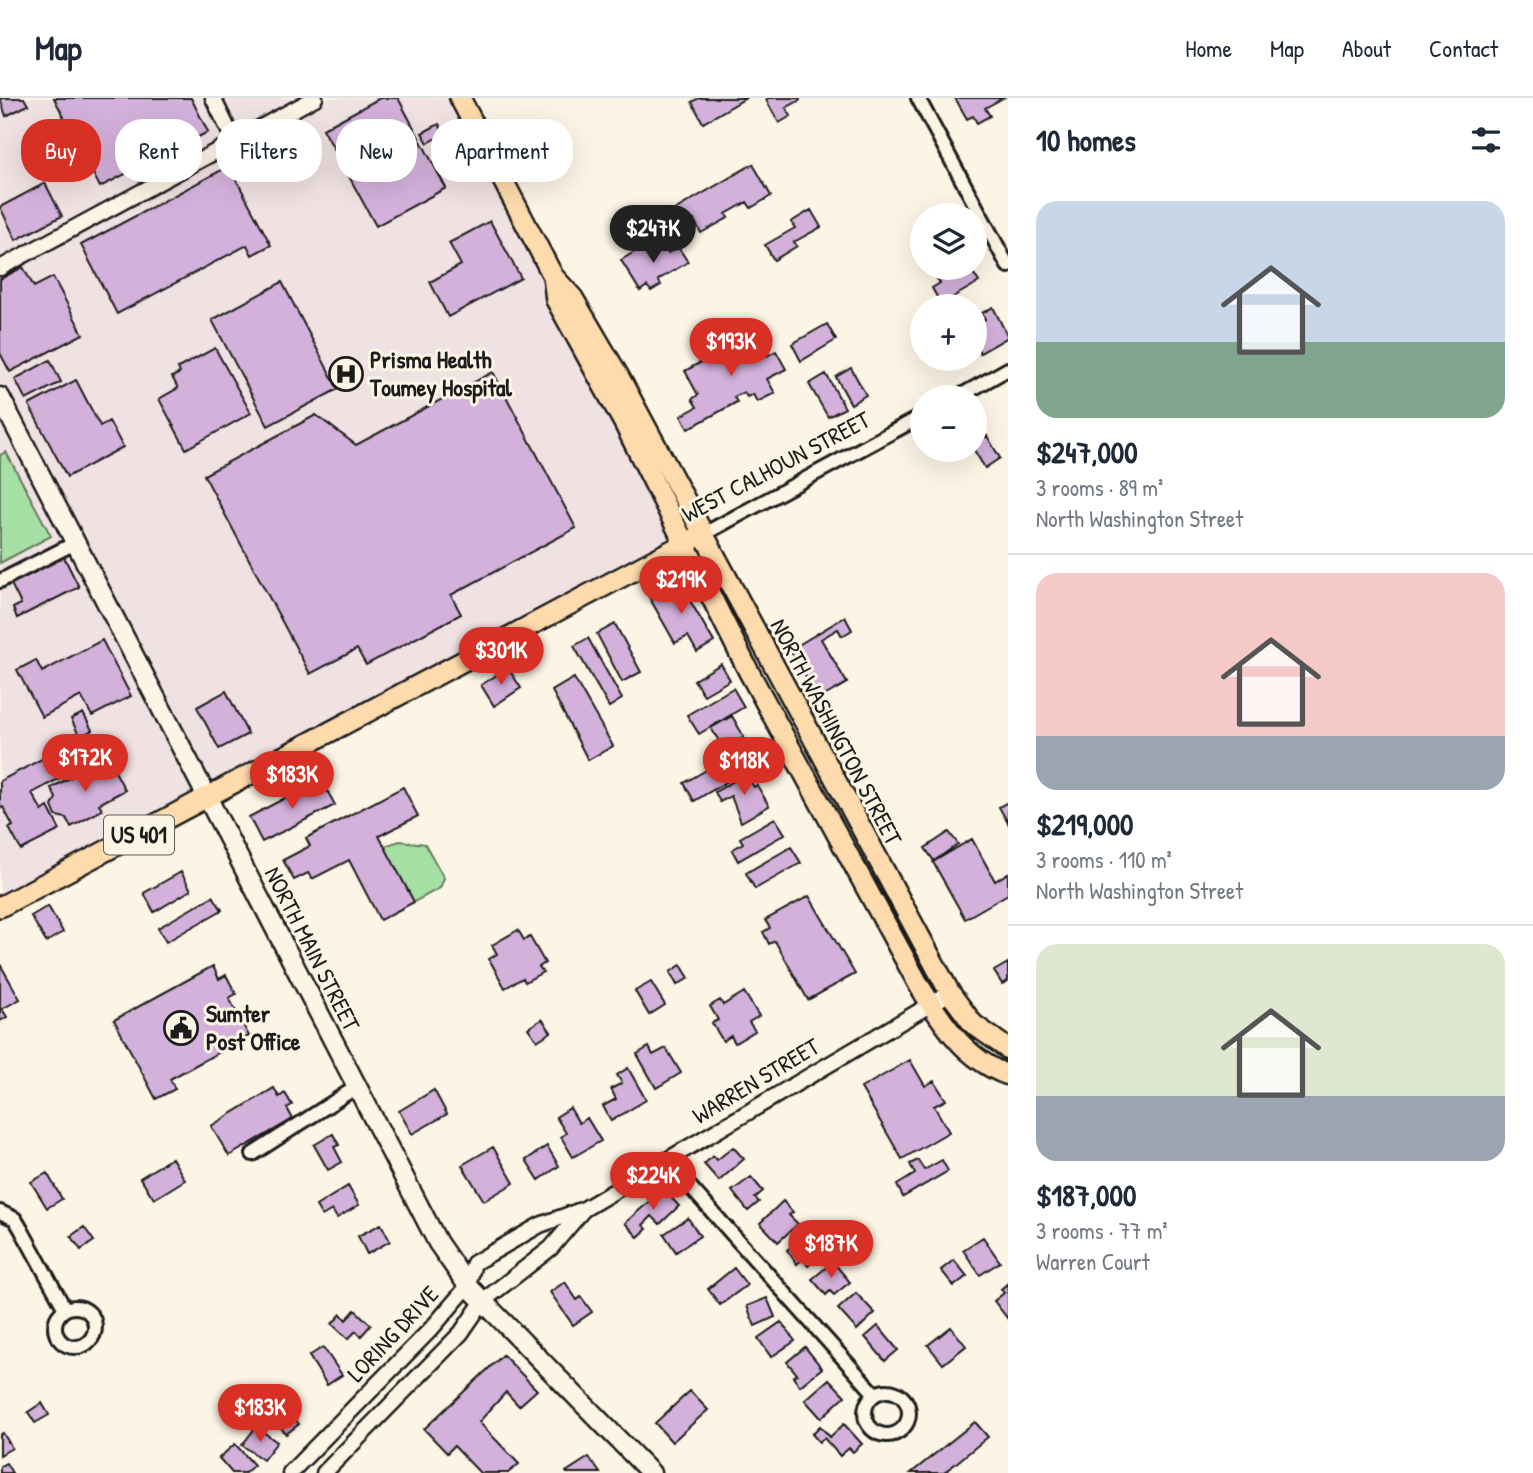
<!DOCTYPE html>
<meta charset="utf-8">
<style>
body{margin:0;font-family:"Patrick Hand",sans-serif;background:#f2f2f3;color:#1f2937;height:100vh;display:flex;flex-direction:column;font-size:26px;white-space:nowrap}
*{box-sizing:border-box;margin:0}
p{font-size:23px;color:#747a83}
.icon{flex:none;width:38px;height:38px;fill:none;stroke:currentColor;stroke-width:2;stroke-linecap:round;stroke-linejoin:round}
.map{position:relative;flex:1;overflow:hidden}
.details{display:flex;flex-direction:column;background:#fff;width:525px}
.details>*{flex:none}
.banner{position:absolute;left:21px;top:21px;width:665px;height:63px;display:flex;gap:14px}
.fabs{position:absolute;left:910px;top:105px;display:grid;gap:14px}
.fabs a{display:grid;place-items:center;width:77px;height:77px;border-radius:50%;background:#fff;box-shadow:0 7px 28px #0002;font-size:35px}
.price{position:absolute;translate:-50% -60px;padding:0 16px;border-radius:24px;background:#d93025;color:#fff;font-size:23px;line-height:46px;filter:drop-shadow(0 2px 4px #0008)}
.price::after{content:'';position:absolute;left:50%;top:42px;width:21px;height:16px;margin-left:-10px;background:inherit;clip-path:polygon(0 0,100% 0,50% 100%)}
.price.current{background:#222;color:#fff}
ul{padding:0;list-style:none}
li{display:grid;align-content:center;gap:14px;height:371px;padding:0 28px}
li+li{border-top:2px solid #e0e1e3}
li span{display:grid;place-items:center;height:217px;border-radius:21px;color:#555}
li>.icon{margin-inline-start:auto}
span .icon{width:126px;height:126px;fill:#fffc;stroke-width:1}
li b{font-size:30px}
h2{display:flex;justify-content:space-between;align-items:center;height:84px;padding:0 28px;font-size:30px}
.pill{padding:0 24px;border-radius:28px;background:#fff;box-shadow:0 7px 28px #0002;font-size:24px;line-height:63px}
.pill.current{background:#d93025;color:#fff}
header{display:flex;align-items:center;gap:42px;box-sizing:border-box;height:98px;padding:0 35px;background:#fff;border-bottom:2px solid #e0e1e3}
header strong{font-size:33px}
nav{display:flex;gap:38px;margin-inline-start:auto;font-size:24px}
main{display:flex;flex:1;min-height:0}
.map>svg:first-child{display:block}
</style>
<header>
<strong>Map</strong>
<nav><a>Home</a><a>Map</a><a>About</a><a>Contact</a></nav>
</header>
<main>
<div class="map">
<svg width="1008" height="1375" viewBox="0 0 1008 1375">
<rect width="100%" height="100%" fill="#fcf5e5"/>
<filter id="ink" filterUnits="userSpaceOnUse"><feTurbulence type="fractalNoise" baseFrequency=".0143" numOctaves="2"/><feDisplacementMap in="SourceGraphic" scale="14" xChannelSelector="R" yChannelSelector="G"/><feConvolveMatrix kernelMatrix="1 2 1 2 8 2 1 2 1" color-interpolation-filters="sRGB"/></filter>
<g filter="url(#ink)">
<path fill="#f0e1e2" d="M0,0H462L695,441L0,802Z"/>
<path fill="#a7e0a5" stroke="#627e60" stroke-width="2" d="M6,354L51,438L0,465V357Z
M400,743L425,746L444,780L440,790L414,804L384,748Z"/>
<path fill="#d3b1db" stroke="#1c1c1c" stroke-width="2" d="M0,0H24L28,7L6,18Z
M54,0H191L208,34L100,89Z
M380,0H398L446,90L376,128L323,31Z
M699,0H746L703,25L692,4Z
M768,0H799L800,2L786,10L791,18L779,25L766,2Z
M955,0H1003L985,10L990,18L977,25L973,18L967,21Z
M439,26L444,36L428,45L422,35Z
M753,66L771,98L751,110L747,104L726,116L728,120L701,135L694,122L680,130L671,114Z
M229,68L271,147L252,157L247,147L117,216L81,147Z
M45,85L62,118L16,142L0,109Z
M811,112L821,129L794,144L797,148L774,162L765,147L795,130L791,124Z
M490,123L521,180L448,219L430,184L461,167L449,145Z
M651,144L655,150L662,145L668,155L678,149L688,164L658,182L661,187L651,193L647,188L640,193L621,162Z
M23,169L34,189L53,179L83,236L10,274L0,255V181Z
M951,170H970L979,184L941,206L932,190L940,185L936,179Z
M282,184L338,291L268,328L212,222Z
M993,209L1008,239L980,255L975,245V227L985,221L982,215Z
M827,226L836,242L801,263L792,246Z
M734,234L739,244L754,235L767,258L776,253L786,271L767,281L775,295L757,304L753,296L747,299L744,294L734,299L737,304L688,331L681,318L697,309L692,301L698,297L685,273L732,247L727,238Z
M215,250L251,315L186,351L159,301L178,290L172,279L180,275L178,270Z
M50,262L61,284L26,302L15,281Z
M851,270L866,297L851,306L836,279Z
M493,274L576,430L451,497L461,516L366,567L357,551L310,576L204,377L316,317L356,347Z
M826,276L845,310L828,319L809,286Z
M76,282L100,328L109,323L123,349L67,379L29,307Z
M987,338L1000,360L985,370L974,352L975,346Z
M64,459L79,489L17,520L13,510L21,506L11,486Z
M678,482L714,544L697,554L688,538L675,545L649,499Z
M845,519L852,532L842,538L838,531L821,541L847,585L819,601L790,552Z
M615,526L641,574L622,584L597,536Z
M588,540L622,601L609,609L574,548Z
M102,542L131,598L92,618L81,598L42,619L17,572L36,562L42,574Z
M721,566L730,582L704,597L694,582Z
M508,570L521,590L494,608L481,587Z
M574,580L613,648L588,662L552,593Z
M733,590L744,609L699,636L687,617Z
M226,593L248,636L219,651L197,609Z
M83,615L92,632L80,639L71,621Z
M732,618L744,639L724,651L711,630Z
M74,644L86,666L32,695L42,713L48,709L60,732L21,752L9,730L13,728L3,709L0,710V683Z
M734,656L745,673L694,703L684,685Z
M111,666L125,692L99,706L102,712L71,729L66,720L56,718L52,708L56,700L51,690L82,673L85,679Z
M746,676L754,689L757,687L769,708L741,724L731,698L720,704L715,694Z
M321,681L335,707L262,744L249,719Z
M403,689L418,718L379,738L414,804L380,822L349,762L312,781L308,775L294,782L283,762L310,748L306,740Z
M1008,704V725L999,709Z
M775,720L785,736L738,763L732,752L743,745L740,740Z
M949,734L958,746L934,763L925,750Z
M972,741L995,783L1008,775V796L965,821L933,764Z
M791,749L801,765L755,791L746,775Z
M181,774L191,792L154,814L144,795Z
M213,798L222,812L166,844L158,830Z
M809,798L855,876L808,902L775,843L769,846L763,834L770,830L765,822Z
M48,808L63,834L46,844L31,818Z
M518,832L524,842L530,839L545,865L539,869L543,874L525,884L523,880L505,890L489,861L497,856L492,847Z
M1008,865V883L1002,886L994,873Z
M0,866L20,901L2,911L7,919L0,923Z
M681,867L689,880L677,887L670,874Z
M213,868L219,881L226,877L236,896L229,900L249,938L170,981L175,991L156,1001L114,922Z
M651,884L665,907L649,917L635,893Z
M744,894L759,918L749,924L755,933L735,945L731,938L723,943L712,925L718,922L710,908L720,902L723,907Z
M542,921L551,934L537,943L528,930Z
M649,949L653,957L666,950L681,975L656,990L637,956Z
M910,962L925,988L934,983L946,1002L934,1008L949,1034L902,1061L861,990Z
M628,970L646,1002L611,1023L603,1008L616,1001L611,991L622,985L617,977Z
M274,990L279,999L285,995L292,1007L287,1010L293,1021L229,1058L211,1028Z
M434,992L447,1016L412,1036L399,1013Z
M570,1010L579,1025L587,1020L601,1043L573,1059L561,1039L566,1035L556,1019Z
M333,1036L339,1047L334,1049L342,1064L328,1072L314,1047Z
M547,1048L559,1068L539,1082L526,1062Z
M493,1049L514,1085L484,1103L462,1067Z
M733,1049L744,1061L719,1083L704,1066L713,1058L717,1062Z
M172,1060L185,1082L154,1101L140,1080Z
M918,1062L924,1072L942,1062L948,1073L903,1099L897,1087L915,1076L910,1066Z
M47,1075L62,1101L47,1110L31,1084Z
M751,1079L763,1093L755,1100L759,1104L748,1113L732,1093Z
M348,1088L359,1107L337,1120L332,1112L322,1118L316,1108Z
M663,1091L679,1108L660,1126L652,1118L643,1127L647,1131L638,1139L625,1125Z
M783,1103L793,1114L789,1117L798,1126L778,1144L760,1125Z
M688,1120L700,1138L676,1154L664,1136Z
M381,1126L390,1143L367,1156L358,1138Z
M84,1129L94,1143L81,1152L71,1138Z
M809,1135L821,1151L826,1147L834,1158L823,1166L818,1160L808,1168L803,1161L797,1166L787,1152Z
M983,1139L1000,1164L980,1177L963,1152Z
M954,1162L967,1178L954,1188L941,1172Z
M833,1164L850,1184L834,1197L830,1193L826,1197L812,1181Z
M734,1170L747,1187L720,1207L708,1191Z
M565,1184L577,1202L581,1199L592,1214L573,1227L550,1194Z
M1008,1185V1221L994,1203L1004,1195L1001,1191Z
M856,1195L875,1215L857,1232L838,1211Z
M767,1200L775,1219L755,1228L747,1208Z
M355,1212L371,1227L361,1238L356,1233L348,1241L332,1226L341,1216L346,1222Z
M781,1224L795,1243L771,1259L758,1240Z
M878,1228L898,1252L885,1263L865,1239Z
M951,1229L966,1248L943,1266L928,1247Z
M323,1249L342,1277L327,1287L309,1258Z
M805,1249L822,1270L800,1288L793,1279L797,1276L787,1264Z
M503,1257L537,1292L519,1308L506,1294L479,1324L519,1366L508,1375H480L454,1348L447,1355L424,1331Z
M829,1281L845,1298L821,1320L805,1302Z
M690,1293L708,1312L672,1344L655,1325Z
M281,1294L297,1314L292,1318L299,1326L286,1336L263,1308Z
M42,1305L49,1317L35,1325L28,1314Z
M975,1324L988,1339L944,1375H911Z
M844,1326L862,1346L853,1354L849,1350L840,1358L824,1340L819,1344L812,1336L820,1328L830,1339Z
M256,1329L277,1344L263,1362L242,1347Z
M3,1335L12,1350L0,1357V1337Z
M235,1346L254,1367L245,1375H232L219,1360Z
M589,1359L600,1375H567L566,1374Z
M6,1365L12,1375H0V1368Z"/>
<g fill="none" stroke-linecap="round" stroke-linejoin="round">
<g stroke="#1c1c1c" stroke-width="18">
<path id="minor" d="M918,0L1008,168
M958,299L1008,271
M702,437L922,318
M0,483L75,445
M253,1056L355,990
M666,1062L875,1296
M0,1114L15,1121L21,1131L65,1211
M55 1229a20 20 0 1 1 40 0a20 20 0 1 1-40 0Z
M865 1315a22 22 0 1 1 44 0a22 22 0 1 1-44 0Z"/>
</g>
<g stroke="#1c1c1c" stroke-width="19">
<path id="tertiary" d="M213,0L234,43
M0,170L315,0
M290,1375L432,1230L468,1188L474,1165L540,1127L584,1111L950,895
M324,1375L461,1235L483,1203L551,1150L583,1112"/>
</g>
<g stroke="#1c1c1c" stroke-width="23">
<path id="secondary" d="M0,299L438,1145L468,1188L651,1375"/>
</g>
<g stroke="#1c1c1c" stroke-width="24">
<path id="primary" d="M460,0L553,178L573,200L618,277L950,895L973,926L1008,951
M553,178L556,202L625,327L749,574L920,889C943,926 966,962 1008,977
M0,809L695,440"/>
</g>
<use href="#minor" stroke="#fcf5e5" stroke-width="12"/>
<use href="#tertiary" stroke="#fcf5e5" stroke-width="14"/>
<use href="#secondary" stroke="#fcf5e5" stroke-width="18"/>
<use href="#primary" stroke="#fedbac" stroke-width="19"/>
</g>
</g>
<defs>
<g id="hospital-ring" transform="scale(1.75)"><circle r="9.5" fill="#fcf5e5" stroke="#1c1c1c" stroke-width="1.5"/><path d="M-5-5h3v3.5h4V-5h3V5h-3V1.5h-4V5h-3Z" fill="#1c1c1c"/></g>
<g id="civic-ring" transform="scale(1.75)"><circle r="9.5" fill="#fcf5e5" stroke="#1c1c1c" stroke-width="1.5"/><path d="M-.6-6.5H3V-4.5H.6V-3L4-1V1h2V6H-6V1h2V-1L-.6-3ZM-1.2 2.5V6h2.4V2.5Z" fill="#1c1c1c"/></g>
</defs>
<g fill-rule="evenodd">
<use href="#hospital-ring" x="346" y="276"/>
<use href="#civic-ring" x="181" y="930"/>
</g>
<g text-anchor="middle" stroke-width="6" stroke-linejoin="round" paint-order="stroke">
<rect fill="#fcf5e5" stroke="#5f5d58" stroke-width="2" x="104" y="717.5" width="70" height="39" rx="5"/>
<g font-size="23" font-weight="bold" fill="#1c1c1c">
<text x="139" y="745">US 401</text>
</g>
<g font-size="24" font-weight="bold" fill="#1c1c1c" stroke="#fcf5e5" text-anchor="start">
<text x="370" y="270">Prisma Health<tspan x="370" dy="28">Toumey Hospital</tspan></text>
<text x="206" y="924">Sumter<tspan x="206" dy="28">Post Office</tspan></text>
</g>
<g font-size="24" fill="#1c1c1c" stroke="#fcf5e5">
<text transform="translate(776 369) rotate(-28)" y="8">WEST CALHOUN STREET</text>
<text transform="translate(836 634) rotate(62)" y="8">NORTH WASHINGTON STREET</text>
<text transform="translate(312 851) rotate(63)" y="8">NORTH MAIN STREET</text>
<text transform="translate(756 983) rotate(-31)" y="8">WARREN STREET</text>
<text transform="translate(393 1236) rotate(-47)" y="8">LORING DRIVE</text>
</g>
</g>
</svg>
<div class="fabs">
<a><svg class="icon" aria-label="layers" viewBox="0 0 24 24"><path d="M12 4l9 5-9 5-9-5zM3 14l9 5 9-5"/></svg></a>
<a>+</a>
<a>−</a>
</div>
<b class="price current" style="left:653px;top:167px">$247K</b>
<b class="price" style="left:731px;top:280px">$193K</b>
<b class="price" style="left:681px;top:518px">$219K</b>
<b class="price" style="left:501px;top:589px">$301K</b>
<b class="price" style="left:85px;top:696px">$172K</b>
<b class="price" style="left:744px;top:699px">$118K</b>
<b class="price" style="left:292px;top:713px">$183K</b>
<b class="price" style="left:653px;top:1114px">$224K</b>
<b class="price" style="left:831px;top:1182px">$187K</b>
<b class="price" style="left:260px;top:1346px">$183K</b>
<div class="banner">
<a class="pill current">Buy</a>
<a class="pill">Rent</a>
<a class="pill">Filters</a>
<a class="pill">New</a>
<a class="pill">Apartment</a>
</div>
</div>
<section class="details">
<h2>10 homes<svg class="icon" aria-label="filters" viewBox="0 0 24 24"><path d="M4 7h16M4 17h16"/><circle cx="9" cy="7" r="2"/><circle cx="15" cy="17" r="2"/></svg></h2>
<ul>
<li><span style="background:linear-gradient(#c9d6e8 65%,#7fa58c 0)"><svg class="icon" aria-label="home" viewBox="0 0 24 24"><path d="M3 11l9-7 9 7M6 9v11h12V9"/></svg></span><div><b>$247,000</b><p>3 rooms · 89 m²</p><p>North Washington Street</p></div></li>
<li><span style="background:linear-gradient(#f6c9c9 75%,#9aa5b1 0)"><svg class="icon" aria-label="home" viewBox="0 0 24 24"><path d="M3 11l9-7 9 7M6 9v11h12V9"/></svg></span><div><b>$219,000</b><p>3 rooms · 110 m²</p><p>North Washington Street</p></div></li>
<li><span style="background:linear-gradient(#dfe7d0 70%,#9aa5b1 0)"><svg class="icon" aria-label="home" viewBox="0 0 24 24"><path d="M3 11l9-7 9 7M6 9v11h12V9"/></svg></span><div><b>$187,000</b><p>3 rooms · 77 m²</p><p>Warren Court</p></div></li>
</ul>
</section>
</main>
